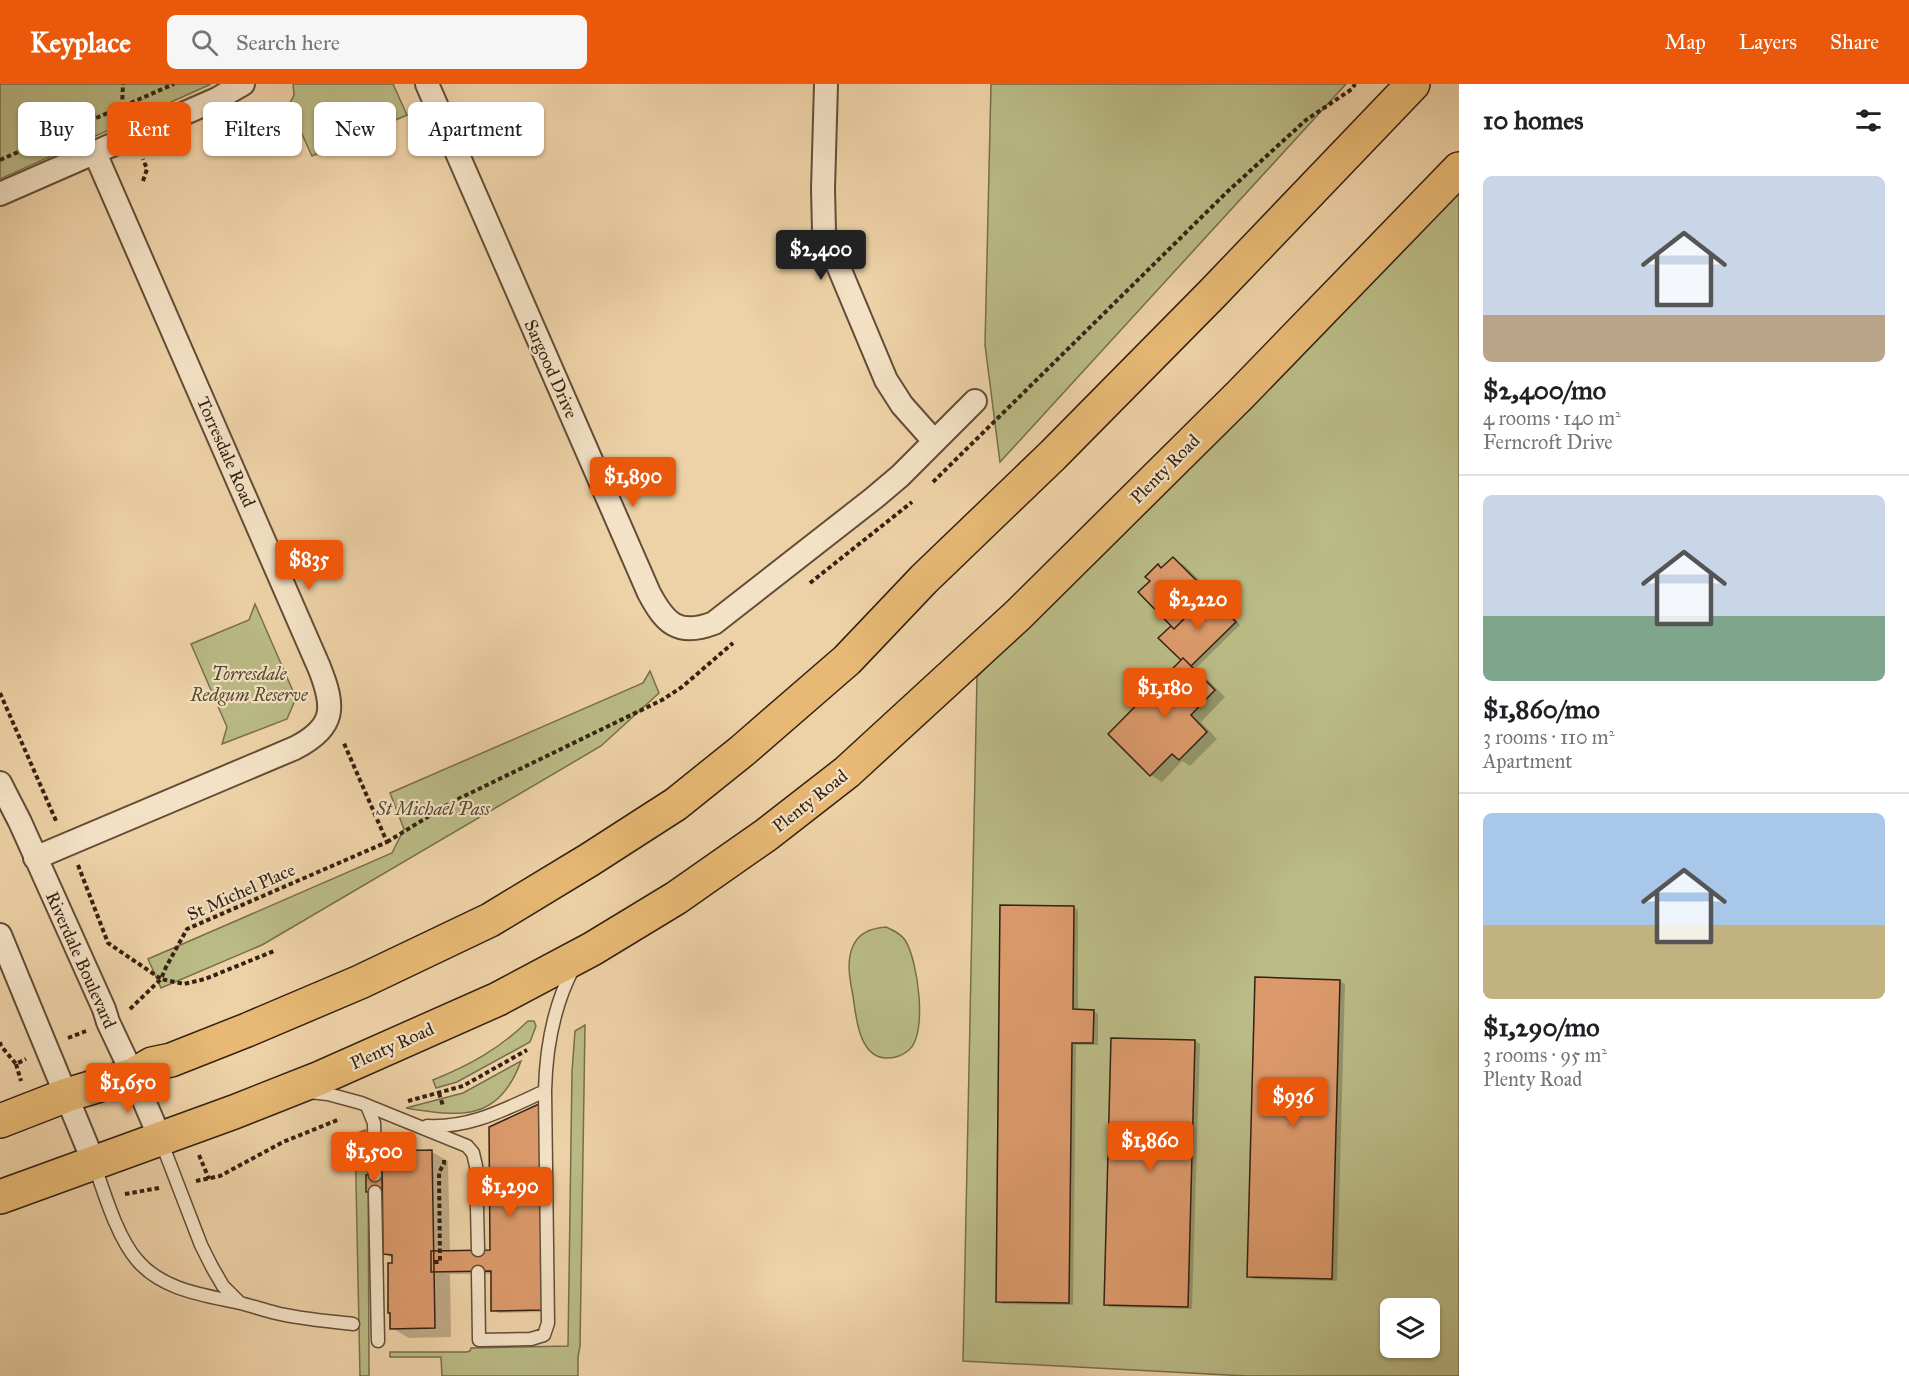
<!DOCTYPE html>
<meta charset="utf-8">
<style>
body{margin:0;font-family:"IM FELL Great Primer",serif;background:#f6f6f6;color:#202124;height:100vh;display:flex;flex-direction:column;font-size:22px;white-space:nowrap}
*{box-sizing:border-box;margin:0}
p{font-size:20px;color:#757577}
.icon{flex:none;width:33px;height:33px;fill:none;stroke:currentColor;stroke-width:2;stroke-linecap:round;stroke-linejoin:round}
.map{position:relative;flex:1;overflow:hidden}
.side{display:flex;flex-direction:column;background:#fff;width:450px}
.side>*{flex:none}
.guide{position:absolute;left:18px;top:18px;width:570px;height:54px;display:flex;gap:12px}
.tools{position:absolute;left:1380px;top:1214px;display:grid;gap:12px}
.tools a{display:grid;place-items:center;width:60px;height:60px;border-radius:9px;background:#fff;box-shadow:0 2px 4px #0004;font-size:30px}
.price{position:absolute;translate:-50% -51px;padding:0 14px;border-radius:6px;background:#ea580c;color:#fff;font-size:20px;line-height:39px;filter:drop-shadow(0 2px 3px #0008)}
.price::after{content:'';position:absolute;left:50%;top:36px;width:18px;height:14px;margin-left:-9px;background:inherit;clip-path:polygon(0 0,100% 0,50% 100%)}
.price.active{background:#222;color:#fff}
ul{padding:0;list-style:none}
li{display:grid;align-content:center;gap:12px;height:318px;padding:0 24px}
li+li{border-top:2px solid #e0e0e0}
li span{display:grid;place-items:center;height:186px;border-radius:9px;color:#555}
li>.icon{margin-inline-start:auto}
span .icon{width:108px;height:108px;fill:#fffc;stroke-width:1}
li b{font-size:26px}
h2{display:flex;justify-content:space-between;align-items:center;height:72px;padding:0 24px;font-size:26px}
.chip{padding:0 21px;border-radius:9px;background:#fff;box-shadow:0 2px 4px #0004;font-size:21px;line-height:54px}
.chip.active{background:#ea580c;color:#fff}
header{display:flex;align-items:center;gap:36px;box-sizing:border-box;height:84px;padding:0 30px;background:#ea580c;color:#fff}
header strong{font-size:28px}
nav{display:flex;gap:33px;margin-inline-start:auto;font-size:21px}
.search{width:420px;height:54px;background:#f6f6f6;display:flex;align-items:center;gap:15px;box-sizing:border-box;padding:0 21px;border-radius:9px;color:#757577;font-size:22px}
main{display:flex;flex:1;min-height:0}
.map>svg:first-child{display:block}
</style>
<header>
<strong>Keyplace</strong>
<div class="search"><svg class="icon" aria-label="search" viewBox="0 0 24 24"><circle cx="10" cy="10" r="6"/><path d="M15 15l6 6"/></svg>Search here</div>
<nav><a>Map</a><a>Layers</a><a>Share</a></nav>
</header>
<main>
<div class="map">
<svg width="1459" height="1292" viewBox="0 0 1459 1292">
<rect width="100%" height="100%" fill="#eed2a7"/>
<filter id="stains"><feTurbulence type="fractalNoise" baseFrequency=".00333" numOctaves="4"/><feColorMatrix values="0 0 0 0 .2 0 0 0 0 .09 0 0 0 0 .02 0 0 0 .5 -.17"/></filter>
<radialGradient id="worn" r=".72"><stop offset=".6" stop-color="#630" stop-opacity="0"/><stop offset="1" stop-color="#630" stop-opacity=".3"/></radialGradient>
<path fill="#babb86" stroke="#786e4c" stroke-width="1.5" fill-rule="evenodd" d="M0,0H211L0,95Z
M293,0H393L407,31L312,72L296,37L285,29L294,11Z
M991,0H1346L1000,378L985,261Z
M1459,99V1292H1247L963,1277L977,593ZM1390,1224H1430V1263H1390Z
M255,520L296,614L287,635L222,660L227,643L191,560L249,536Z
M650,587L659,609L601,662L262,861L161,904L148,875L392,769L404,745L390,709L643,599Z
M886,843C894,847 900,849 905,856C918,876 928,950 909,966C902,972 896,974 888,974C859,975 856,933 853,912C850,897 846,877 853,862C859,848 872,844 886,843Z
M528,937H534L536,942L530,958L457,998L436,1004L433,996C470,981 499,965 528,937Z
M585,941L580,1262L578,1273V1292H442L441,1273H390V1268H467L470,1267L471,1264L568,1262L572,988L575,947Z
M521,977C499,1038 460,1033 406,1024L463,1009Z
M365,1046L368,1062L369,1292H360L355,1050Z"/>
<path fill="#0003" d="M1173,475L1184,481L1220,516L1218,518L1240,541L1196,584L1225,613L1201,638L1217,655L1190,682L1182,677L1162,698L1151,691L1110,650L1183,576L1160,554L1173,542L1152,497L1158,482L1163,485Z
M1073,823L1078,826V927H1093L1098,930V961H1076L1073,1221L1002,1220L997,1217Z
M1340,897L1345,900L1337,1197L1254,1195L1249,1192Z
M1195,957L1200,960L1192,1225L1110,1223L1105,1220Z
M539,1022L543,1025L547,1228L498,1229L493,1226L492,1190H450L451,1253L409,1254L392,1244L393,1174L385,1170L384,1110H372L367,1107L382,1092L384,1093L432,1068L448,1077L450,1168H492Z"/>
<path fill="#dc9a6c" stroke="#352111" stroke-width="1.5" d="M1173,473L1211,511L1209,510L1174,545L1138,508L1150,497L1145,493L1158,480L1161,484Z
M1209,510L1236,538L1191,582L1183,574L1181,576L1158,554L1171,542L1174,545Z
M1183,574L1215,606L1191,631L1207,648L1179,676L1172,670L1150,692L1108,650Z
M1000,821L1074,822L1073,925L1094,926L1093,959H1072L1069,1219L996,1218Z
M1255,893L1340,896L1332,1195L1247,1193Z
M1111,954L1195,956L1188,1223L1104,1221Z
M539,1020L542,1226L491,1227V1187L431,1188V1167L490,1166L489,1043Z
M432,1066L435,1244L390,1245V1229H388V1179H392V1171L383,1170L382,1067Z
M382,1090V1107L366,1108V1091Z"/>
<g fill="none" stroke-linecap="round" stroke-linejoin="round">
<g stroke="#634d36" stroke-width="15">
<path id="service" d="M309,1008L328,1010L361,1019L467,1062L473,1069L476,1082L478,1166
M367,1022L374,1039L375,1091
M427,1042C472,1044 505,1025 545,1007
M161,1057L201,1161L212,1183L223,1202L240,1219
M94,1080C104,1108 117,1153 137,1176C162,1206 204,1211 240,1219C252,1222 264,1226 276,1229C301,1235 327,1237 353,1240
M375,1108L378,1257
M478,1188L479,1256L531,1255L544,1251L548,1239L545,1007C546,963 553,922 574,883"/>
</g>
<g stroke="#634d36" stroke-width="26">
<path id="minor" d="M427,0L649,509C665,539 678,553 714,539L874,414L900,392L975,317
M826,0L823,105L824,148L886,296L902,321L934,357
M0,110L217,15L243,0
M0,699L20,738L104,925L108,938L133,991L160,1054
M35,774L295,664C336,643 335,623 319,583L95,69
M0,851L94,1079"/>
</g>
<g stroke="#352111" stroke-width="36">
<path id="trunk" d="M0,1037L67,1011L133,991L152,980L171,976L247,946L360,898L490,836L589,776L676,720L742,667L847,576L924,495L1053,371L1212,210L1413,0
M0,1113L234,1028L320,994L498,915L592,865L676,814L766,751L847,688L1018,531L1241,310L1459,85"/>
</g>
<path stroke="#352111" stroke-width="4" stroke-dasharray="4.5 3" stroke-linecap="butt" d="M122,23L123,0
M0,76L174,0
M143,97L147,85L143,75
M933,398L1227,108L1306,36L1352,5L1355,0
M810,499L912,418
M0,609L57,739
M387,758L452,718L662,616L682,603L733,559
M78,781L108,859L161,895L166,883L187,845L387,758L343,657
M130,925L161,895L184,900L205,895L274,867
M68,954L86,947
M0,958L1,962L16,980L26,975
M16,980L21,997
M439,1009L443,1022
M408,1017L463,1002L527,966
M199,1071L209,1095
M196,1097L220,1092L283,1058L340,1035
M125,1110L159,1104
M434,1178H440L439,1088L444,1080V1075"/>
<use href="#service" stroke="#f4e2c6" stroke-width="12"/>
<use href="#minor" stroke="#f4e2c6" stroke-width="22"/>
<use href="#trunk" stroke="#e7b974" stroke-width="33"/>
</g>
<g text-anchor="middle" stroke-width="4.5" stroke-linejoin="round" paint-order="stroke">
<g font-size="18" fill="#352111" stroke="#f4e2c6">
<text transform="translate(551 285) rotate(66)" y="6">Sargood Drive</text>
<text transform="translate(226 368) rotate(66)" y="6">Torresdale Road</text>
<text transform="translate(1165 385) rotate(-45)" y="6">Plenty Road</text>
<text transform="translate(810 717) rotate(-38)" y="6">Plenty Road</text>
<text transform="translate(241 808) rotate(-24)" y="6">St Michel Place</text>
<text transform="translate(81 876) rotate(66)" y="6">Riverdale Boulevard</text>
<text transform="translate(392 962) rotate(-24)" y="6">Plenty Road</text>
</g>
<g font-size="18" font-style="italic" fill="#56482e" stroke="#f4e2c6">
<text x="249" y="596">Torresdale<tspan x="249" dy="21">Redgum Reserve</tspan></text>
<text x="433" y="731">St Michael Pass</text>
</g>
</g>
<rect width="100%" height="100%" filter="url(#stains)"/>
<rect width="100%" height="100%" fill="url(#worn)"/>
</svg>
<div class="tools">
<a><svg class="icon" aria-label="layers" viewBox="0 0 24 24"><path d="M12 4l9 5-9 5-9-5zM3 14l9 5 9-5"/></svg></a>
</div>
<b class="price active" style="left:821px;top:197px">$2,400</b>
<b class="price" style="left:633px;top:424px">$1,890</b>
<b class="price" style="left:309px;top:507px">$835</b>
<b class="price" style="left:1198px;top:547px">$2,220</b>
<b class="price" style="left:1165px;top:635px">$1,180</b>
<b class="price" style="left:128px;top:1030px">$1,650</b>
<b class="price" style="left:1293px;top:1044px">$936</b>
<b class="price" style="left:1150px;top:1088px">$1,860</b>
<b class="price" style="left:374px;top:1099px">$1,500</b>
<b class="price" style="left:510px;top:1134px">$1,290</b>
<div class="guide">
<a class="chip">Buy</a>
<a class="chip active">Rent</a>
<a class="chip">Filters</a>
<a class="chip">New</a>
<a class="chip">Apartment</a>
</div>
</div>
<section class="side">
<h2>10 homes<svg class="icon" aria-label="filters" viewBox="0 0 24 24"><path d="M4 7h16M4 17h16"/><circle cx="9" cy="7" r="2"/><circle cx="15" cy="17" r="2"/></svg></h2>
<ul>
<li><span style="background:linear-gradient(#c9d6e8 75%,#b9a48a 0)"><svg class="icon" aria-label="home" viewBox="0 0 24 24"><path d="M3 11l9-7 9 7M6 9v11h12V9"/></svg></span><div><b>$2,400/mo</b><p>4 rooms · 140 m²</p><p>Ferncroft Drive</p></div></li>
<li><span style="background:linear-gradient(#c9d6e8 65%,#7fa58c 0)"><svg class="icon" aria-label="home" viewBox="0 0 24 24"><path d="M3 11l9-7 9 7M6 9v11h12V9"/></svg></span><div><b>$1,860/mo</b><p>3 rooms · 110 m²</p><p>Apartment</p></div></li>
<li><span style="background:linear-gradient(#a9c7e8 60%,#c2b280 0)"><svg class="icon" aria-label="home" viewBox="0 0 24 24"><path d="M3 11l9-7 9 7M6 9v11h12V9"/></svg></span><div><b>$1,290/mo</b><p>3 rooms · 95 m²</p><p>Plenty Road</p></div></li>
</ul>
</section>
</main>
